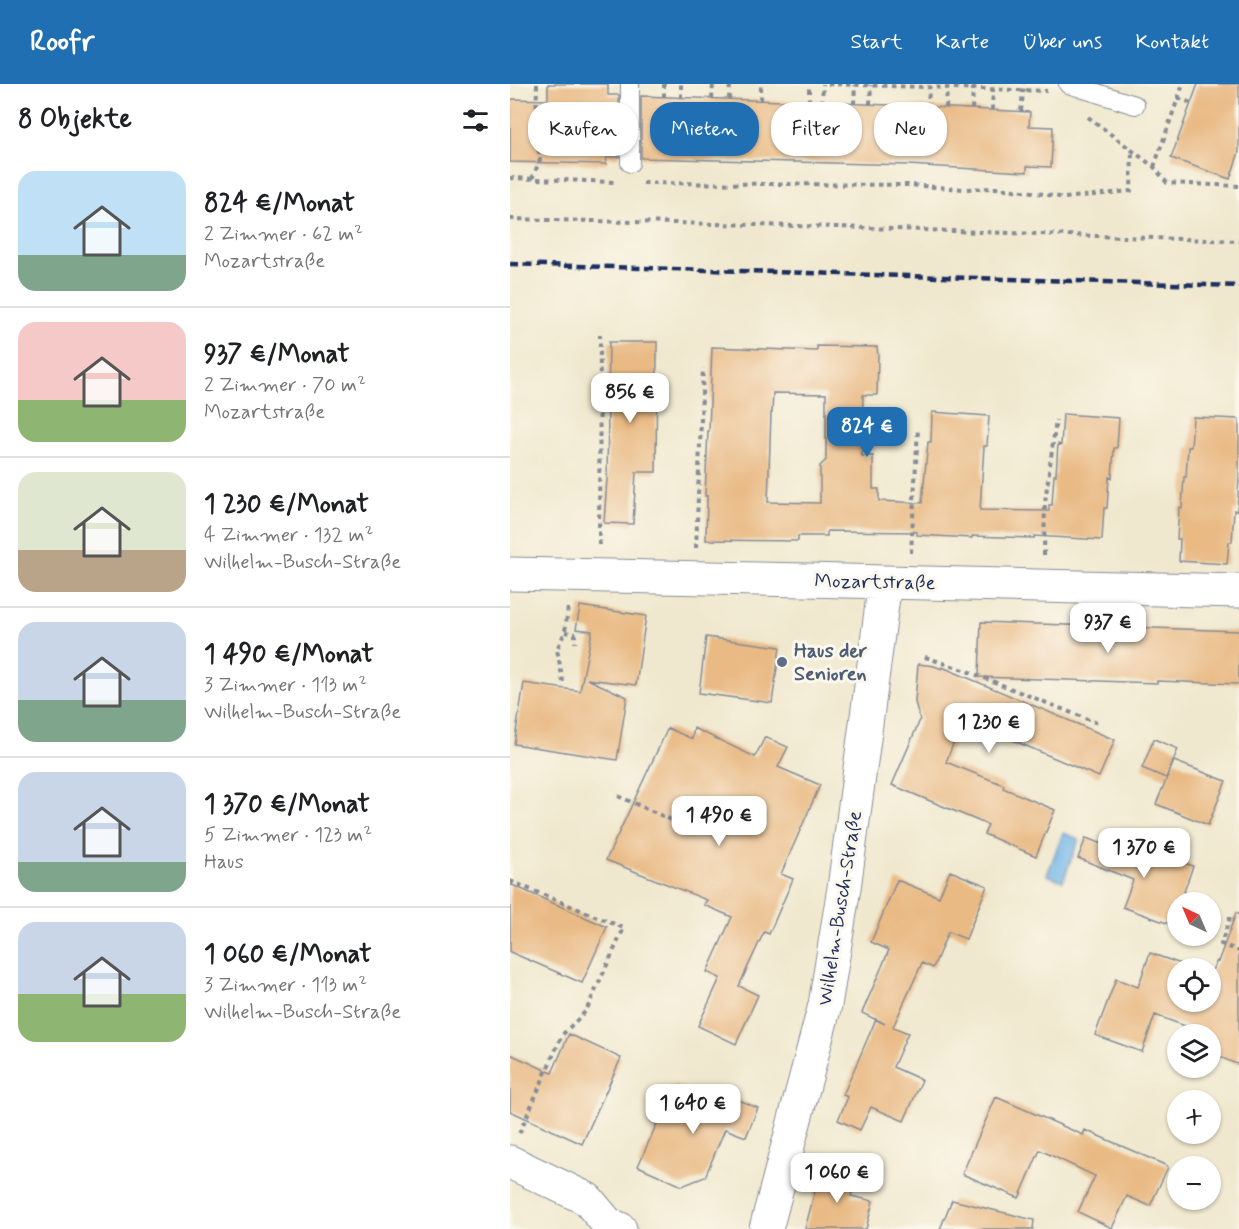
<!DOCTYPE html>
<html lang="de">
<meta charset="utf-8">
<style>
body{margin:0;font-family:Mynerve,sans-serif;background:#f6f6f6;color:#202124;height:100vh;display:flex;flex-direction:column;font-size:22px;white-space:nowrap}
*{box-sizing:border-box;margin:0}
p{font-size:20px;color:#757577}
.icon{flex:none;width:33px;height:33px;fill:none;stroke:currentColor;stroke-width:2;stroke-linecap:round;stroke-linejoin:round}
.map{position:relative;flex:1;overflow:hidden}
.details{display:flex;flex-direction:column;background:#fff;width:510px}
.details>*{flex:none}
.hud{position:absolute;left:18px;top:18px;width:570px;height:54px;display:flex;gap:12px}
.needle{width:39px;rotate:316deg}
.buttons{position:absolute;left:657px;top:808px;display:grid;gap:12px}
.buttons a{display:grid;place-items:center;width:54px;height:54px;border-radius:50%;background:#fff;box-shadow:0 2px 4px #0004;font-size:30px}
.price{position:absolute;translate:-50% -51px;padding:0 14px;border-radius:12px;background:#fff;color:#222;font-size:20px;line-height:39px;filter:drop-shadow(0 2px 3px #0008)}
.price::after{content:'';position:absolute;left:50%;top:36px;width:18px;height:14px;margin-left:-9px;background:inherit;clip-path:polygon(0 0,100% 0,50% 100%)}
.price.selected{background:#1f6fb2;color:#fff}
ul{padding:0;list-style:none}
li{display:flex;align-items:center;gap:18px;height:150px;padding:0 18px}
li+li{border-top:2px solid #e0e0e0}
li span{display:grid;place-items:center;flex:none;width:168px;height:120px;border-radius:18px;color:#555}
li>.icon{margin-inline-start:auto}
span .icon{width:72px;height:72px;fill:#fffc;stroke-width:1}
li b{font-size:26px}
h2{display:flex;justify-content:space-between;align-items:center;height:72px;padding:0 18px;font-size:26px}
.chip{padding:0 21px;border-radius:24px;background:#fff;box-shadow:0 2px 4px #0004;font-size:21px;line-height:54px}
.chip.selected{background:#1f6fb2;color:#fff}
header{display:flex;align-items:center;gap:36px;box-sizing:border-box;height:84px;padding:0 30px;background:#1f6fb2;color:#fff}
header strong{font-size:28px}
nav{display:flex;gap:33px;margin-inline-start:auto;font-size:21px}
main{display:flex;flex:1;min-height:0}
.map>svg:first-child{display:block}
</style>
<header>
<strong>Roofr</strong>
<nav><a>Start</a><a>Karte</a><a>Über uns</a><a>Kontakt</a></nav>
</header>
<main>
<section class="details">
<h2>8 Objekte<svg class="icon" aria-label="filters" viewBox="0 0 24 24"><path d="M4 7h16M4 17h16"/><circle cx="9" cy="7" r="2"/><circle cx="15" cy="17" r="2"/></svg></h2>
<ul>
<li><span style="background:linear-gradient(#bfe0f5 70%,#7fa58c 0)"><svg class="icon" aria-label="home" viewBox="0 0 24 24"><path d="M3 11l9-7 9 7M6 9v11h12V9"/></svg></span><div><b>824 €/Monat</b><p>2 Zimmer · 62 m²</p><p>Mozartstraße</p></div></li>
<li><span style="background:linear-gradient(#f6c9c9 65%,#8fb573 0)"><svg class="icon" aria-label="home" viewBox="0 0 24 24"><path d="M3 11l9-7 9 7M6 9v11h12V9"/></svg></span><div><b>937 €/Monat</b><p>2 Zimmer · 70 m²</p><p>Mozartstraße</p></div></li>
<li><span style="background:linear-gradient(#dfe7d0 65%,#b9a48a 0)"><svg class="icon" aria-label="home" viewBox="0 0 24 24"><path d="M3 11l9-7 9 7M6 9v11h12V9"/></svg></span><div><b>1 230 €/Monat</b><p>4 Zimmer · 132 m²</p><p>Wilhelm-Busch-Straße</p></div></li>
<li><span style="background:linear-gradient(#c9d6e8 65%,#7fa58c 0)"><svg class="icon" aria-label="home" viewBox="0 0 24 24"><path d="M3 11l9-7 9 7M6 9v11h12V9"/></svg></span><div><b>1 490 €/Monat</b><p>3 Zimmer · 113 m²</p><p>Wilhelm-Busch-Straße</p></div></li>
<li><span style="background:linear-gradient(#c9d6e8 75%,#7fa58c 0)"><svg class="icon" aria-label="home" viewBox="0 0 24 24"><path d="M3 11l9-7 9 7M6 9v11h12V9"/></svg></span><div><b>1 370 €/Monat</b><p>5 Zimmer · 123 m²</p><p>Haus</p></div></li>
<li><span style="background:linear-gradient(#c9d6e8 60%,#8fb573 0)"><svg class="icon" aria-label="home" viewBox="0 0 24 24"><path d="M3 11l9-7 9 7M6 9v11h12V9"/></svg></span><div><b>1 060 €/Monat</b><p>3 Zimmer · 113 m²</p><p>Wilhelm-Busch-Straße</p></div></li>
</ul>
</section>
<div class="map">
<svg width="729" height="1145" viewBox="0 0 729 1145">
<rect width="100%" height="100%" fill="#fbf7ec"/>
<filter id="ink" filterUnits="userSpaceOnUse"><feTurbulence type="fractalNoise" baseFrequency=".0167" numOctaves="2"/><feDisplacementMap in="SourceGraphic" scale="12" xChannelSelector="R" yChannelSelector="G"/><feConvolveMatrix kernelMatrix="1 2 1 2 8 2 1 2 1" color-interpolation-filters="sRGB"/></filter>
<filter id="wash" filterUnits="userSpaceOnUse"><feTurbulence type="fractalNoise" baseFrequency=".008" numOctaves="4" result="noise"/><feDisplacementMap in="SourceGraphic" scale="24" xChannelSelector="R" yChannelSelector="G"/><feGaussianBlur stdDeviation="1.35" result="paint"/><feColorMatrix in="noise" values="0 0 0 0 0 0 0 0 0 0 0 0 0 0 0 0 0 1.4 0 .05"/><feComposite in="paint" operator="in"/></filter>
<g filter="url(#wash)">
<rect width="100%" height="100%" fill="#f0e8ce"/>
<path fill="#72b5e7" stroke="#4672a2" stroke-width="1.5" d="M553,749L569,755L553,797L537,791Z"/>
<g id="blocks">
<path fill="#e9ba84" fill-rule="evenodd" d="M38,0H98V11H109V73H97L96,80L0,78V15L38,16Z
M688,0H729V68L720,95L661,74Z
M131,12L380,21L520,28L519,42L543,43L541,83L517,82V88L398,81L131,74Z
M99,258H147L146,388H126L123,440L94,439L97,394Z
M307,262L367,263L368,272L367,311H353L352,372H363V405H369V417L412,419L418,358H421L422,328L479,332L477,362H474L470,426L539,427V421H542L544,391H546L548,360L551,361L553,330L609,334L607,364H604L602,394L599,393L597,424H594L592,456L524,452V454L462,452V454L407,451V448L317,447V452H288V457L196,456L197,412H195L198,347H199L202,263L307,267ZM263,309L316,310V376L310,382V419L258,418L261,329H262Z
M683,333L729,335V395L727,427L724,426L722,458H719L717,480L669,477L670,455H667L669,423L672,424L674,393H676L678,363H681Z
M70,522L136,532L126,601L77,595L117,613L107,676L4,660L14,599L70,607L82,547L66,545Z
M471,538L729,547V600L647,597V599L469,593Z
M196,553L270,563L262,619L189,609Z
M408,580L424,582L432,585V583L605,656L589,693L453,635L436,678L494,701L493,704L545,726L526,772L474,750L478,741L382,701L410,636L405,618Z
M158,644L182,655L184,644L245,673L255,653L278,663L268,683L310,701L271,790L283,795L259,850L254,848L229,902L248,911L226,960L188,942L210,894L197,888L222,833L194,821L197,816L96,776Z
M644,655L668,665L656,694L632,684Z
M664,677L716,697L698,741L646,720Z
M576,754L630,774L634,765L683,782L670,819H668V826L662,841L613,823L623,796L568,774Z
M440,787L477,802L456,855L438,848L423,884L412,879L383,943L398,949L383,983L412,996L394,1037L361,1023L350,1046L328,1036L338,1013L333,1011L366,935L375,940L352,929L379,866L361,858L387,796L429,813Z
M0,800L97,843L72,899L0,868Z
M726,829L729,830V981L700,969V951L645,931L632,968L585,951L606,895L628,903L640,869L685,885H668V918H700V890L707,877L708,878Z
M59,950L111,974L72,1060L0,1027V970L42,989Z
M164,1001L210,1022L216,1011L248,1024L236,1053L215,1045L195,1093L172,1102L128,1082Z
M486,1013L573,1051L575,1046L655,1081L658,1083L640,1122L617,1112L602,1144L568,1128L585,1092L530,1066L509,1114L452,1090Z
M311,1084L346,1093L341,1112L363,1117L356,1145H295Z
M442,1116L524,1136L523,1145H430Z"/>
</g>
</g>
<g filter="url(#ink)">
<use href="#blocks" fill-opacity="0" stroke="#868c96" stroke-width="1.5"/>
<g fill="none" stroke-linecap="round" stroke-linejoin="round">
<g stroke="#868c96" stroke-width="20">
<path id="service" d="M120,0V79
M558,0L625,21"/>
</g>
<g stroke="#868c96" stroke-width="35">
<path id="minor" d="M0,490L296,496L729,507
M0,1078L77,1115L98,1140L110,1145
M256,1145L315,921L334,804L375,498"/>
</g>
<path stroke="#868c96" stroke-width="4" stroke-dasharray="4.5 4.5" stroke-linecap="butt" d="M27,0L26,43H37
M318,0L537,7
M154,13V0
M171,14V0
M668,14L681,19
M202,15L203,0
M219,15L220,0
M251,16V0
M299,18V0
M312,19L313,0
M344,20L345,1
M360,20L361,1
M418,23L419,3
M436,24L437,4
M462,25L463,4
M482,26L483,5
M511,27L514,0
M578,33L644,83L657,99L729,102
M644,83L673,0
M0,94L104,98
M22,95L30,76L26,43
M133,99L398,101L454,105L485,104L522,108L555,114L621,107L622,66
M0,135L328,143L729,157
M89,461L90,251
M186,464L193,284
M401,469L408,344
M534,471L535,418L546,336
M55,548L65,550V559
M415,573L457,587L587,639
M53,598L47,565L55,548L58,523
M108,712L184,746
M0,797L114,844L76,927L52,951L9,1050
M720,833L711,860L729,867"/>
<use href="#service" stroke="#fff" stroke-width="18"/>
<use href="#minor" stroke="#fff" stroke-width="33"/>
<path stroke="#1b2f5e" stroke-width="4.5" stroke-dasharray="9 4.5" stroke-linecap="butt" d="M0,180L729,202"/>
</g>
</g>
<circle fill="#5c6f8a" stroke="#fbf7ec" stroke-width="2" cx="272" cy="578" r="6"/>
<g text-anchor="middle" stroke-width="6" stroke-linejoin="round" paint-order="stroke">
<g font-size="20" fill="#1b2f5e" stroke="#fbf7ec">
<text transform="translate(365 497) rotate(1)" y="7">Mozartstraße</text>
<text transform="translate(329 824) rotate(-81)" y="7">Wilhelm-Busch-Straße</text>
</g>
<g font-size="20" font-weight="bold" fill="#4e5e75" stroke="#fbf7ec" text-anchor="start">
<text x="284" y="573">Haus der<tspan x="284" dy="23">Senioren</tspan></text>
</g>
</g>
</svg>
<div class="buttons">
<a><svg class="needle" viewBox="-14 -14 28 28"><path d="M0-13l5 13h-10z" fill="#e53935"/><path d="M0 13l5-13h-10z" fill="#757577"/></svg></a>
<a><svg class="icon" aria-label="locate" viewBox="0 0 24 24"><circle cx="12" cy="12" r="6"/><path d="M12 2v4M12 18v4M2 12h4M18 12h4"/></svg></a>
<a><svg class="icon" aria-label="layers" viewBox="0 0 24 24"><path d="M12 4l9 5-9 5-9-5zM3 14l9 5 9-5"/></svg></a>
<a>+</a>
<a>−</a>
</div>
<b class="price" style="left:120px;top:340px">856 €</b>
<b class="price selected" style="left:357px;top:374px">824 €</b>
<b class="price" style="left:598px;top:570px">937 €</b>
<b class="price" style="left:479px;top:670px">1 230 €</b>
<b class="price" style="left:209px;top:763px">1 490 €</b>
<b class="price" style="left:634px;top:795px">1 370 €</b>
<b class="price" style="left:183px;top:1051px">1 640 €</b>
<b class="price" style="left:327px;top:1120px">1 060 €</b>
<div class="hud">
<a class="chip">Kaufen</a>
<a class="chip selected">Mieten</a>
<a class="chip">Filter</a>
<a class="chip">Neu</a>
</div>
</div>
</main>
